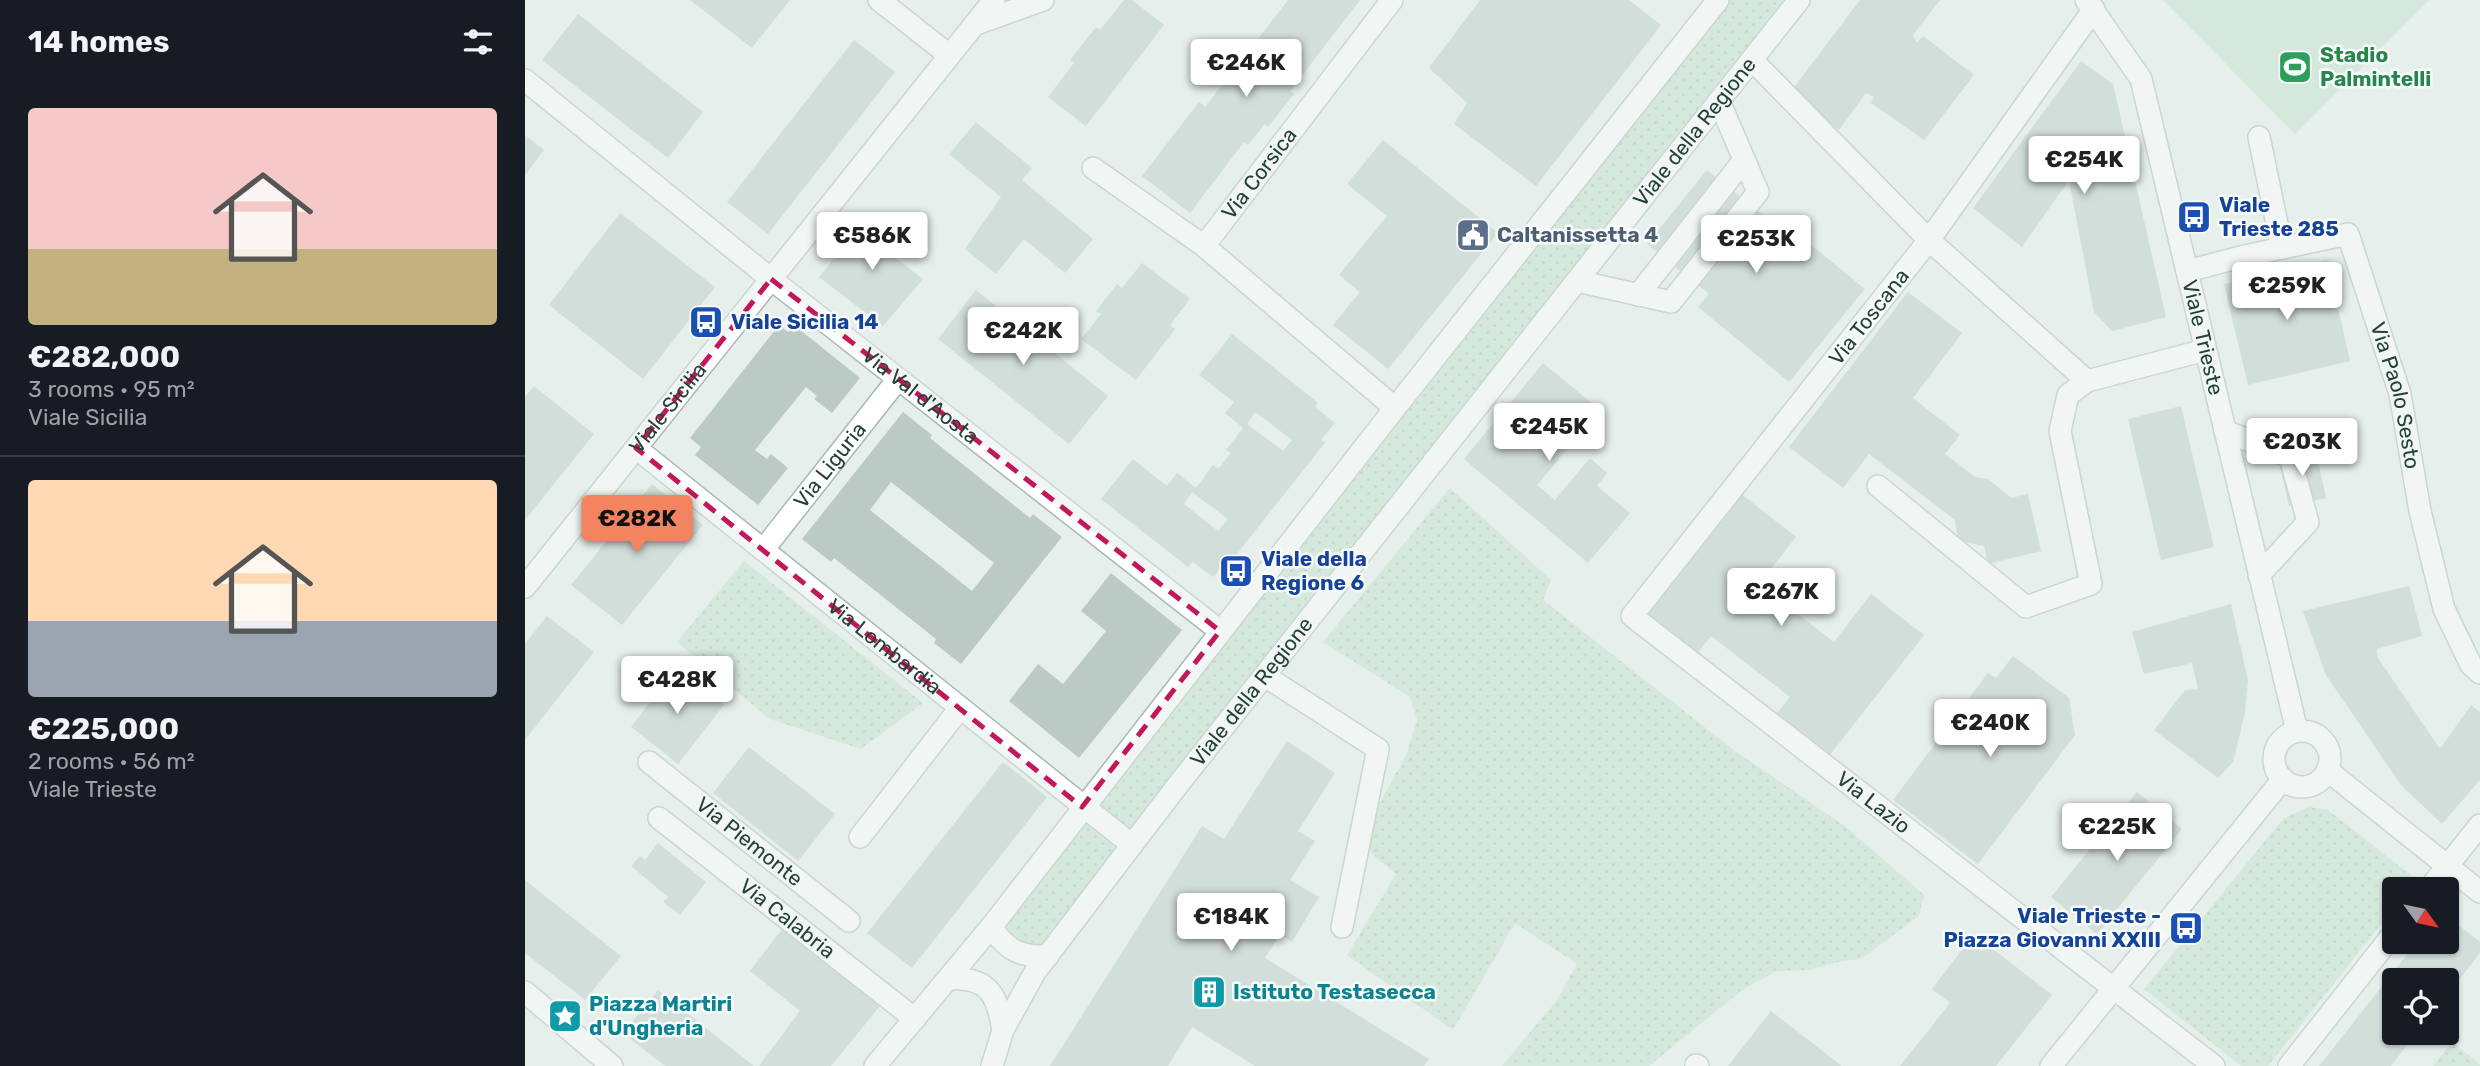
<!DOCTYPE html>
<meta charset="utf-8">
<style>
body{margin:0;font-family:Rubik,sans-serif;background:#242831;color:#f1f3f6;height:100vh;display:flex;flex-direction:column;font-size:26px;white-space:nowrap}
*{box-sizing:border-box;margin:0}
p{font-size:23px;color:#9ea1a6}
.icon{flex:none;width:38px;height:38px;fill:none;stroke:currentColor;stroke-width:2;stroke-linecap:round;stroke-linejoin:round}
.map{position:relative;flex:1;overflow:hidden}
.panel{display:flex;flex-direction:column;background:#171b24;width:525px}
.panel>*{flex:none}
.needle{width:46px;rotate:123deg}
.tools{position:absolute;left:1857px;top:877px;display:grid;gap:14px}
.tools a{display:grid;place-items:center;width:77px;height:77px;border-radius:7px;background:#171b24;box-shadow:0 2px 5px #0004;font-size:35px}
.price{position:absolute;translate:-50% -60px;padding:0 16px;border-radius:7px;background:#fff;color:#222;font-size:23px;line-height:46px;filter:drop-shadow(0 2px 4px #0008)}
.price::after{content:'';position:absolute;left:50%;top:42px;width:21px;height:16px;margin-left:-10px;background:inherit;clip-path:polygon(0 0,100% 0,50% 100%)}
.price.active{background:#f4845f;color:#111}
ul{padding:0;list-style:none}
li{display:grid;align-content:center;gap:14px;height:371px;padding:0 28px}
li+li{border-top:2px solid #363941}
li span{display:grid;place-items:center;height:217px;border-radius:7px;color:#555}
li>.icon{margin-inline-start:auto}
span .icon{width:126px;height:126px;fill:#fffc;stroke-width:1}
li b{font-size:30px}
h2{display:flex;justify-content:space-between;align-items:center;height:84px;padding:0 28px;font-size:30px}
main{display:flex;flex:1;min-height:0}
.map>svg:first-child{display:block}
</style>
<main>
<section class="panel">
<h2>14 homes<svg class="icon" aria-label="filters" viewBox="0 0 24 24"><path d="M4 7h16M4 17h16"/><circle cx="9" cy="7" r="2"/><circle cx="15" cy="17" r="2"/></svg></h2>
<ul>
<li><span style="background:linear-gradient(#f6c9c9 65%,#c2b280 0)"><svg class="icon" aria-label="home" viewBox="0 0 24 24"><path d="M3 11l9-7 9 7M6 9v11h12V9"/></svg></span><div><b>€282,000</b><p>3 rooms · 95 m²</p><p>Viale Sicilia</p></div></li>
<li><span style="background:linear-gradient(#ffd9b3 65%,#9aa5b1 0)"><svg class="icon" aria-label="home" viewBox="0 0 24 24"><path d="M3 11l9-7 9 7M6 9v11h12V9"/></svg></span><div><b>€225,000</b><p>2 rooms · 56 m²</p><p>Viale Trieste</p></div></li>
</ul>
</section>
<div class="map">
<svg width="1955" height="1066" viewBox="0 0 1955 1066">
<defs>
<pattern id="green-dots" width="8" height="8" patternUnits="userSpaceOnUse" patternTransform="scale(1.75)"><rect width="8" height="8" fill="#bfe0c8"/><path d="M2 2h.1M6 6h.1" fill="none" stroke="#a4c1ad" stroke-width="1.8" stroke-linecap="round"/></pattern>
</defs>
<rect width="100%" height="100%" fill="#e6efeb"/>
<path fill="url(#green-dots)" d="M1194,0H1274L523,956L466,927Z
M925,488L1026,580L1018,600L1210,751L1321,827L1399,895L1394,916L1336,959L1317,961L1284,970L1251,971L1217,990L1124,1066H977L1032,1000L1052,964L990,923L928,1030L822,955L871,874L846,853L842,834L850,812L882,753L892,720L885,697L798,642Z
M219,561L398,703L336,749L245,719L152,642Z
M1784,807L1803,810L1892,880L1884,889H1869V908L1743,1066H1716L1619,989L1758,819Z
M1927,1042L1955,1064V1066H1908Z"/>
<path fill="#bfe0c8" d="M1638,0H1904L1770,134Z"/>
<path fill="#bbcac4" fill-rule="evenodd" d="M165,0H265L227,48Z
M599,0H607L639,25L561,126L523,97L549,63L545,60L571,27L575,30Z
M763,0H835L765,91L769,94L743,127L740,124L723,145L719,142L665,213L617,176L674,102L680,107Z
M955,0H1104L1136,25L1011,186L929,124L942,103L904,68Z
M1335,0H1415L1388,35L1392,43L1398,36L1449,75L1399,140L1346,103L1349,97L1341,93L1314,130L1267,90Z
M53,14L178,112L143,158L17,60Z
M329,40L370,72L243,234L202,202Z
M1556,61L1588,84L1641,317L1587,331L1569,312L1544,180L1497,247L1448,208Z
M451,122L507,168L497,180L568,239L540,273L499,239L471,274L440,249L476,197L424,154Z
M0,135L19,150L0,175Z
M858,140L973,233L863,369L808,325L835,292L814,275L862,216L822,184Z
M1182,170L1244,220L1248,214L1340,289L1264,382L1173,307L1184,294L1122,244Z
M95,213L190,287L118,379L24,305Z
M345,213L373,234L360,250L398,279L358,326L294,277Z
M1802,260L1825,361L1723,385L1699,284Z
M617,263L665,299L645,325L650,329L611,380L556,339L576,314L571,311L592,284L597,288Z
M451,290L583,396L544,444L413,339Z
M1383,292L1437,333L1388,398L1435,435L1420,454L1450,477L1463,479L1486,498L1503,494L1516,551L1463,564L1459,546L1433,541L1430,520L1344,454L1318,488L1264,447Z
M254,325L263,332L269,325L335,378L307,413L289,399L292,396L281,387L230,450L242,459L246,454L263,468L233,505L170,455L176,447L165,438Z
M707,334L793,403L790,407L810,423L796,440L800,443L703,565L700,563L688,577L668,562L663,567L576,499L608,459L642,486L652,473L671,488L688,465L693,469L706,453L701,450L718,428L700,413L709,402L674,375ZM730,412L767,440L758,451L722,424ZM667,492L703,519L693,531L659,504Z
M1018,363L1075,410L1012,485L1030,500L1065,458L1082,473L1072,486L1105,513L1063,563L939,459Z
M9,386L69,434L0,520V397Z
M1656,406L1689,547L1636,560L1603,419Z
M378,412L407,435L405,438L505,518L508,514L537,537L436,664L409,643L411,639L309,558L306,562L277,539ZM366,482L469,563L447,591L345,510Z
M1791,450L1801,498L1764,506L1753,458Z
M127,484L178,525L97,625L46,585Z
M1215,493L1271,537L1234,584L1309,642L1346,594L1399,635L1304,756L1251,714L1265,697L1186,636L1171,655L1119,615Z
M586,573L657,630L554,758L484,701L513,664L538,684L581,631L556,611Z
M1884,586L1897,636L1852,649L1853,658L1915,749L1946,705L1955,712V780L1917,824L1876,785L1801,675L1778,611Z
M1706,604L1723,680L1720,713L1708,762L1693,778L1629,730L1660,690L1673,689L1667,663L1619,674L1607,632Z
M22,616L69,652L0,740V644Z
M1488,656L1544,698L1550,735L1453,864L1368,800L1463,673L1471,678Z
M151,668L199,705L153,764L106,727Z
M762,741L810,773L773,831L790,841L765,880L794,897L767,942L755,934L740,958L904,1059L899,1066H730L667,1027L643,1066H525L677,826L699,839Z
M224,747L310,814L273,861L188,793Z
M478,762L522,797L387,968L342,933Z
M1612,792L1657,829L1572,934L1526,897Z
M133,843L181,882L155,915L138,902L143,897L106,866L115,856L120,860Z
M0,880L96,956L60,1000L0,953Z
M1922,916L1955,942V953L1922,995V980H1869V1032H1892L1866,1066H1794L1892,942H1922Z
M257,929L355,1006L306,1066H234L275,1011L225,971Z
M1449,934L1527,995L1471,1066H1375L1425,1003L1407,989Z
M133,990L229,1066H140L98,1033Z
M1246,1011L1317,1066H1203Z"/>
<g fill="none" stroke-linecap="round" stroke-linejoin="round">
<g stroke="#a8b8b2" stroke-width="24">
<g id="minor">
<path d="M354,0L424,55"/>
<path id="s1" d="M1561,0L1616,79L1772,731"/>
<path id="s2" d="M1569,9L1404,240L1107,616L1689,1066"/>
<path d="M451,24L518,0"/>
<path d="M1227,60L1404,240L1562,381"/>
<path id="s3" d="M0,80L246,279L695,631"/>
<path d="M1734,137L1757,248"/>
<path d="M568,168L679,246L870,408"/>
<path id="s4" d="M679,246L867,0"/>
<path id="s5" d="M1662,271L1720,256L1823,234L1875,394L1895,511L1919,609L1946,665L1955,673"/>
<path d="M1052,281L1146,302L1233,192L1194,101"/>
<path d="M1113,295L1219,160"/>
<path d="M1700,431L1765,457L1783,522L1734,575"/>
<path id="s6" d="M111,448L607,845"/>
<path d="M1353,486L1501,607L1566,584L1535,431L1543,395L1562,381L1680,350"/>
<path id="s7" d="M238,550L373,379"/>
<path id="s8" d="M0,587L469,0"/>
<path d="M740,676L853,749L817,927"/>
<circle cx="1777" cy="759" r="28"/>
<path id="s9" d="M124,762L324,921"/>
<path d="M1802,770L1955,892"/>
<path id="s10" d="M134,818L390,1019"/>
<path d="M335,837L435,708"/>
<path d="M1904,889L1955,825"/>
<path d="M466,927C482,950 494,957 523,956"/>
<path d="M423,979C463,976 472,994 478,1030"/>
<path d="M0,992L87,1066"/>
<path d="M1171,1065L1173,1066"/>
<path d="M350,1066L466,927L870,408L1193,0"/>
<path id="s11" d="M467,1066L478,1030L510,972L652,786L1274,0"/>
<path d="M1526,1066L1758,779"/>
<path d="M1764,1066L1869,933"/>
</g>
</g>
<use href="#minor" stroke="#fff" stroke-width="21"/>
</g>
<path d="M0 0H1955V1066H0ZM246,279L695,631L557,807L111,448Z" fill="#e6efeb" fill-opacity=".55" fill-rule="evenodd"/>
<path fill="none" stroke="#c2185b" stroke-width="5" stroke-dasharray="14 9" stroke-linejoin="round" d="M246,279L695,631L557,807L111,448Z"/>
<defs>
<g id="stadium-square" transform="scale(1.75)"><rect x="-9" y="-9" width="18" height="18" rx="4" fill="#2e9e5b" stroke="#f7fbf9"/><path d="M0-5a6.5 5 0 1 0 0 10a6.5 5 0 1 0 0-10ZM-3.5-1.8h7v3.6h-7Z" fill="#fff"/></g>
<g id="bus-square" transform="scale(1.75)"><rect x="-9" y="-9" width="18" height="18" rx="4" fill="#1a4fb4" stroke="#f7fbf9"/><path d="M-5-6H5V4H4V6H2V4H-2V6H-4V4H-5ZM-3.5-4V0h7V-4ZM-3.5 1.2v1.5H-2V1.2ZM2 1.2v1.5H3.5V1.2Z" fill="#fff"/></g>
<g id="civic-square" transform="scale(1.75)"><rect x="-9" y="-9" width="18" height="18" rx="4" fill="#5c6f8a" stroke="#f7fbf9"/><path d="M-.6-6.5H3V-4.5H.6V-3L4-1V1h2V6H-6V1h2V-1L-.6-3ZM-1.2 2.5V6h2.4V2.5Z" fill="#fff"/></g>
<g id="building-square" transform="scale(1.75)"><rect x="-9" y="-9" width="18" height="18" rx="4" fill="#0f9aa8" stroke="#f7fbf9"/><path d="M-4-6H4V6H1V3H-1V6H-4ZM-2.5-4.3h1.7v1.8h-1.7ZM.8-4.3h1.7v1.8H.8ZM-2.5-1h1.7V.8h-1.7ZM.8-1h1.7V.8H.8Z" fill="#fff"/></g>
<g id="sight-square" transform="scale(1.75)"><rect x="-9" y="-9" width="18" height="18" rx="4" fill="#0f9aa8" stroke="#f7fbf9"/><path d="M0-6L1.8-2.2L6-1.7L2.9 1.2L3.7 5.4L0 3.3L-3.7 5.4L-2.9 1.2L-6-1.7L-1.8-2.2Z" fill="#fff"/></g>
</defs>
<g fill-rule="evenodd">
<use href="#stadium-square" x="1770" y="67"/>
<use href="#bus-square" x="1669" y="217"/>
<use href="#civic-square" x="948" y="235"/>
<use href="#bus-square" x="181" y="322"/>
<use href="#bus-square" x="711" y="571"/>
<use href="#bus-square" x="1661" y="928"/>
<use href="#building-square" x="684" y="992"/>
<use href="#sight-square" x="40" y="1016"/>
</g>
<g text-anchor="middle" stroke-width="5" stroke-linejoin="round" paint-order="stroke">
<g font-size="21" font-weight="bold" fill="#27864d" stroke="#f7fbf9" text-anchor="start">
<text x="1795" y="62">Stadio<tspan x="1795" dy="24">Palmintelli</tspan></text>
</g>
<g font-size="21" fill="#24423a" stroke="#f7fbf9">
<text dy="7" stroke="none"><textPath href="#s11" startOffset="1172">Viale della Regione</textPath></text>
<text dy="7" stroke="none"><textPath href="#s4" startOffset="91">Via Corsica</textPath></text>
<text transform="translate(1344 317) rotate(-52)" y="7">Via Toscana</text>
<text dy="7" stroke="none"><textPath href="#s1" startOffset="362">Viale Trieste</textPath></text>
<text dy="7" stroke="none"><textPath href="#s3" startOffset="506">Via Val d'Aosta</textPath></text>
<text dy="7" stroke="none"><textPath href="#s5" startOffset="334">Via Paolo Sesto</textPath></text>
<text dy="7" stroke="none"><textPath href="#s8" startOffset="229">Viale Sicilia</textPath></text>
<text dy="7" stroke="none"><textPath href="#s7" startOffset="108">Via Liguria</textPath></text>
<text dy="7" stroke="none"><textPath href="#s6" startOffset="318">Via Lombardia</textPath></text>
<text dy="7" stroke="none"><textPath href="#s11" startOffset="458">Viale della Regione</textPath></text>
<text dy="7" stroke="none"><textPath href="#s2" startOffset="1068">Via Lazio</textPath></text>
<text dy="7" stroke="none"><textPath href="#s9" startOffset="128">Via Piemonte</textPath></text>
<text dy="7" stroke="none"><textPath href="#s10" startOffset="163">Via Calabria</textPath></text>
</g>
<g font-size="21" font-weight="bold" fill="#164399" stroke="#f7fbf9" text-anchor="start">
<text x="1694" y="212">Viale<tspan x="1694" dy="24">Trieste 285</tspan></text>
<text x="206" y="329">Viale Sicilia 14</text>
<text x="736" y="566">Viale della<tspan x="736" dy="24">Regione 6</tspan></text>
<text x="1636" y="923" text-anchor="end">Viale Trieste -<tspan x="1636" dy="24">Piazza Giovanni XXIII</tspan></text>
</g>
<g font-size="21" font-weight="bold" fill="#4e5e75" stroke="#f7fbf9" text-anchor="start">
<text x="972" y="242">Caltanissetta 4</text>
</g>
<g font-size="21" font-weight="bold" fill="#0d838f" stroke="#f7fbf9" text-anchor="start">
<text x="708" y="999">Istituto Testasecca</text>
<text x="64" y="1011">Piazza Martiri<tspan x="64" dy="24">d'Ungheria</tspan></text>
</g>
</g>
</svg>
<div class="tools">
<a><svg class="needle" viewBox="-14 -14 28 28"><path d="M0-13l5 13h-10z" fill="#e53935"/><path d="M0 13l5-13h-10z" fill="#9ea1a6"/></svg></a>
<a><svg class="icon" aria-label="locate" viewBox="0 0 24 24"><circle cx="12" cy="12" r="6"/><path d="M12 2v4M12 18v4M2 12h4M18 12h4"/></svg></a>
</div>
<b class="price" style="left:721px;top:99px">€246K</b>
<b class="price" style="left:1559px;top:196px">€254K</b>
<b class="price" style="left:347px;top:272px">€586K</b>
<b class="price" style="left:1231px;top:275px">€253K</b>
<b class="price" style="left:1762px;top:322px">€259K</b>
<b class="price" style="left:498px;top:367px">€242K</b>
<b class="price" style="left:1024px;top:463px">€245K</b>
<b class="price" style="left:1777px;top:478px">€203K</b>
<b class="price active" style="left:112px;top:555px">€282K</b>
<b class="price" style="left:1256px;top:628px">€267K</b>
<b class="price" style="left:152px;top:716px">€428K</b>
<b class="price" style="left:1465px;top:759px">€240K</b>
<b class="price" style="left:1592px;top:863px">€225K</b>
<b class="price" style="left:706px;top:953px">€184K</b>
</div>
</main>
